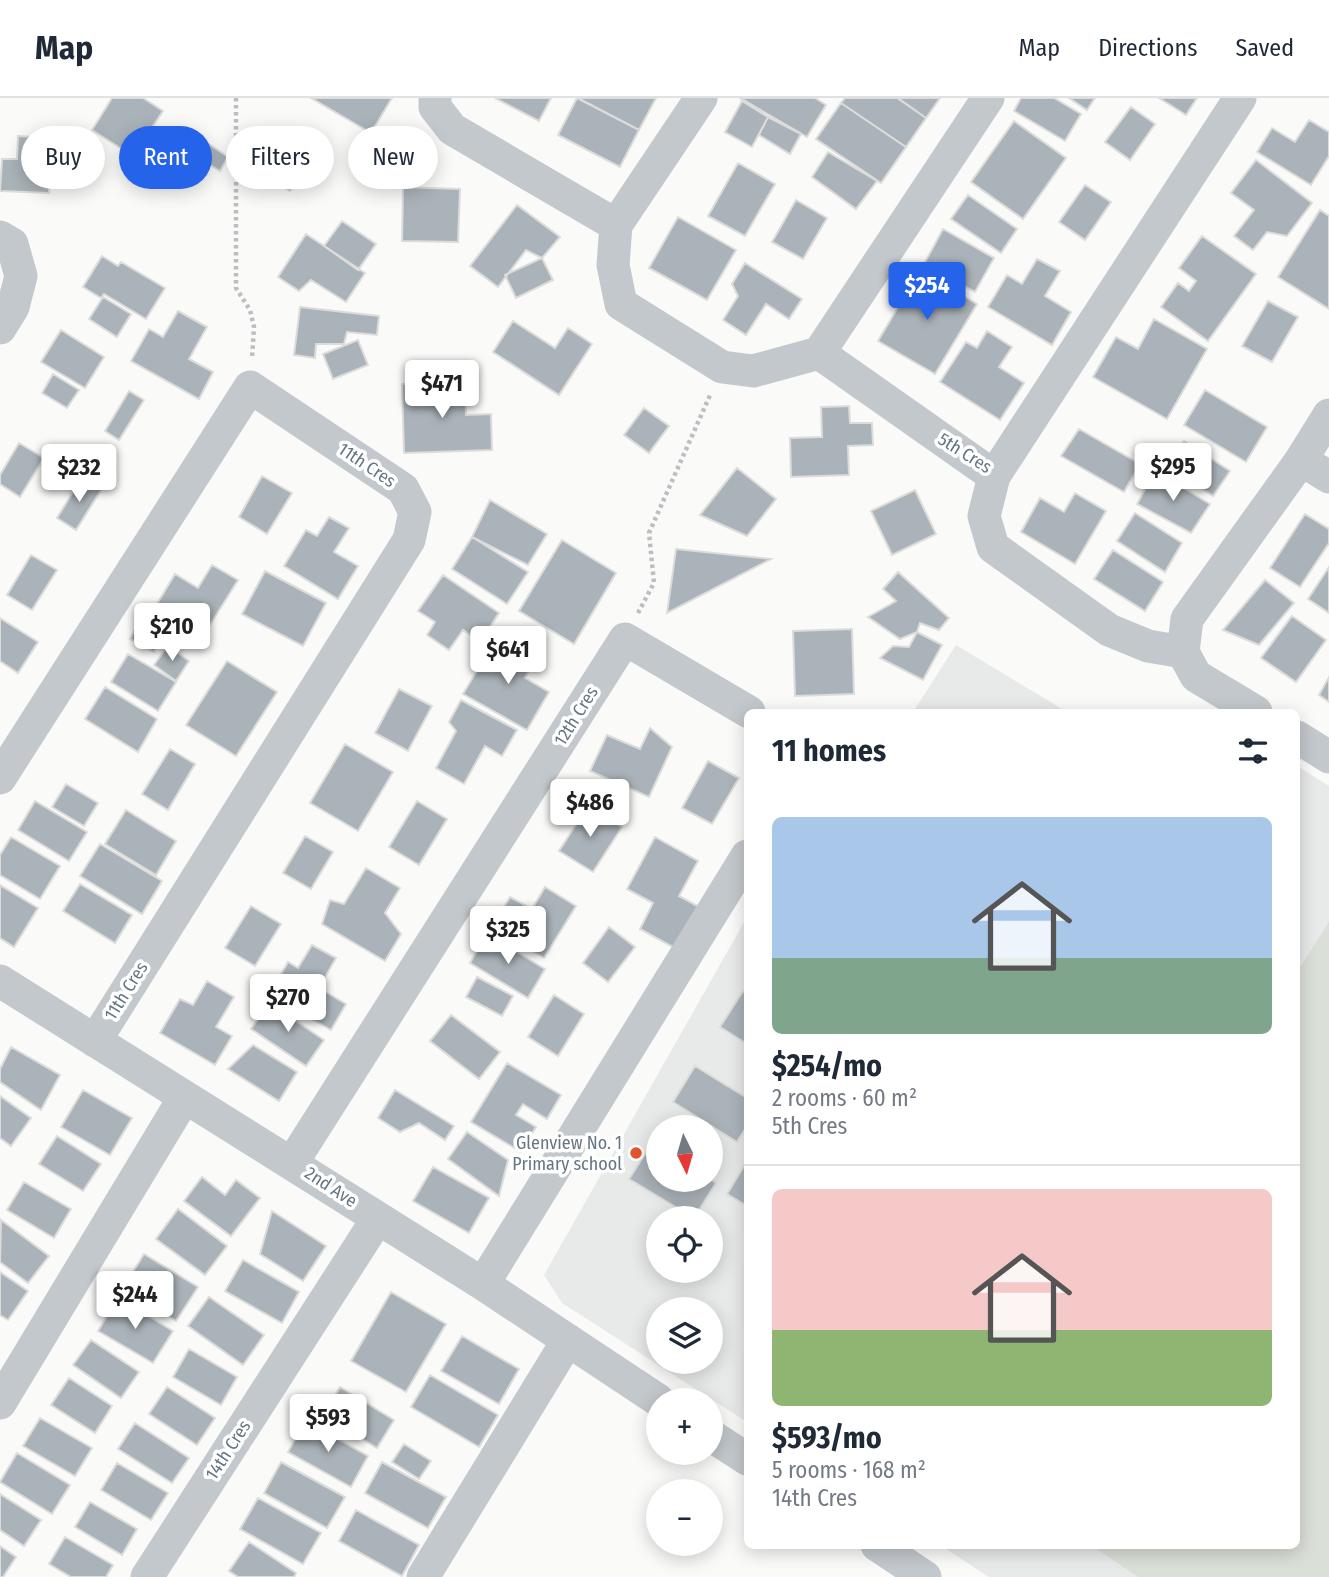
<!DOCTYPE html>
<meta charset="utf-8">
<style>
body{margin:0;font-family:"Fira Sans Condensed",sans-serif;background:#f2f2f3;color:#1f2937;height:100vh;display:flex;flex-direction:column;font-size:26px;white-space:nowrap}
*{box-sizing:border-box;margin:0}
p{font-size:23px;color:#747a83}
.icon{flex:none;width:38px;height:38px;fill:none;stroke:currentColor;stroke-width:2;stroke-linecap:round;stroke-linejoin:round}
.map{position:relative;flex:1;overflow:hidden}
.drawer{position:absolute;left:744px;top:611px;width:556px;height:840px;display:flex;flex-direction:column;background:#fff;border-radius:10px;box-shadow:0 4px 18px #0003}
.drawer>*{flex:none}
.banner{position:absolute;left:21px;top:28px;width:618px;height:63px;display:flex;gap:14px}
.needle{width:46px;rotate:175deg}
.tools{position:absolute;left:646px;top:1017px;display:grid;gap:14px}
.tools a{display:grid;place-items:center;width:77px;height:77px;border-radius:50%;background:#fff;box-shadow:0 4px 18px #0003;font-size:35px}
.price{position:absolute;translate:-50% -60px;padding:0 16px;border-radius:7px;background:#fff;color:#222;font-size:23px;line-height:46px;filter:drop-shadow(0 2px 4px #0008)}
.price::after{content:'';position:absolute;left:50%;top:42px;width:21px;height:16px;margin-left:-10px;background:inherit;clip-path:polygon(0 0,100% 0,50% 100%)}
.price.selected{background:#2563eb;color:#fff}
ul{padding:0;list-style:none}
li{display:grid;align-content:center;gap:14px;height:371px;padding:0 28px}
li+li{border-top:2px solid #e0e1e3}
li span{display:grid;place-items:center;height:217px;border-radius:10px;color:#555}
li>.icon{margin-inline-start:auto}
span .icon{width:126px;height:126px;fill:#fffc;stroke-width:1}
li b{font-size:30px}
h2{display:flex;justify-content:space-between;align-items:center;height:84px;padding:0 28px;font-size:30px}
.chip{padding:0 24px;border-radius:32px;background:#fff;box-shadow:0 4px 18px #0003;font-size:24px;line-height:63px}
.chip.selected{background:#2563eb;color:#fff}
header{display:flex;align-items:center;gap:42px;box-sizing:border-box;height:98px;padding:0 35px;background:#fff;border-bottom:2px solid #e0e1e3}
header strong{font-size:33px}
nav{display:flex;gap:38px;margin-inline-start:auto;font-size:24px}
.map>svg:first-child{display:block}
</style>
<header>
<strong>Map</strong>
<nav><a>Map</a><a>Directions</a><a>Saved</a></nav>
</header>
<div class="map">
<svg width="1329" height="1479" viewBox="0 0 1329 1479">
<rect width="100%" height="100%" fill="#fafaf8"/>
<path fill="#e8e9e9" fill-rule="evenodd" d="M956,547L1067,614H913Z
M1297,668L1329,688V1479H989L940,1447H1297Z
M747,819V1324L562,1205L544,1177ZM658,1029H710V1082H658ZM658,1120H710V1172H658ZM658,1211H710V1264H658Z"/>
<path fill="#dadfd7" d="M1329,824V1479H1138L1091,1447H1297V874Z"/>
<path fill="#aab3b9" stroke="#dcdcda" stroke-width="2" d="M112,0H143L163,13L133,58L92,32Z
M311,0H392L371,35Z
M495,0H551L539,23Z
M577,0L639,32L620,69L558,37Z
M578,0H656L639,32Z
M740,0H815L826,7L807,39Z
M845,0H897L926,20L906,49L841,5Z
M898,0H940L926,20Z
M1021,0H1054L1081,16L1065,43L1014,13Z
M1069,0H1095L1087,12Z
M1159,0H1197L1186,17Z
M742,3L768,19L752,49L725,34Z
M841,5L906,49L881,85L816,41Z
M1131,9L1155,26L1130,62L1105,44Z
M768,19L801,36L790,56L759,37Z
M1309,22L1329,34V58L1311,87L1257,54L1272,30L1295,44Z
M1014,23L1066,60L1023,121L971,84Z
M18,38L51,40L49,95L0,93L2,61H17Z
M203,42L228,59L220,73L194,57Z
M302,50L320,60L312,73L294,62Z
M281,54L312,73L303,88L272,70Z
M828,54L877,83L856,111L812,79Z
M1256,62L1312,105L1287,138L1267,134L1253,152L1234,138L1254,112L1231,95Z
M738,65L775,86L745,138L708,118Z
M272,70L295,85L290,93L266,78Z
M1085,87L1111,104L1085,142L1059,124Z
M403,89L460,91L458,144L402,143Z
M968,97L1017,131L1001,155L951,121Z
M796,102L827,120L803,161L772,144Z
M517,107L560,139L542,160L526,152L498,189L470,168Z
M1320,112L1329,118V211L1278,179Z
M678,119L736,152L707,202L649,170Z
M342,123L376,146L358,172L324,148Z
M943,131L994,160L975,194L924,166Z
M306,136L365,175L346,204L311,182L299,193L278,179Z
M1202,138L1256,176L1208,243L1161,209L1178,185L1189,193L1196,183L1179,170Z
M102,158L118,168L121,164L165,190L146,221L104,196L101,200L83,189Z
M542,160L553,182L516,200L505,177Z
M1037,161L1060,173L1045,198L1071,214L1052,247L988,209L1007,177L1022,186Z
M745,165L802,201L789,221L766,206L746,237L723,222L738,198L732,186Z
M920,172L977,206L935,276L878,243Z
M103,199L131,216L117,239L89,221Z
M1268,203L1298,219L1272,264L1242,248Z
M300,209L379,218L377,237L347,234L344,246H316L315,260L294,257Z
M178,213L207,229L189,261L213,274L199,301L131,263L149,231L163,239Z
M1154,221L1207,251L1167,321L1093,279L1116,239L1138,251Z
M513,223L555,250L568,230L592,246L559,297L493,254Z
M61,232L104,259L85,290L41,264Z
M987,233L1012,249L999,269L1024,285L1000,322L940,284L966,244L977,250Z
M358,242L368,267L333,281L323,256Z
M53,276L79,292L67,310L42,295Z
M465,284L466,317L491,316L492,352L404,355L402,286Z
M1205,292L1267,329L1246,364L1184,327Z
M129,293L144,302L119,342L105,333Z
M849,308L850,325H872L873,347L848,348L849,377L791,379L790,340L822,339L821,309Z
M644,310L669,328L649,355L624,337Z
M1079,331L1140,366L1124,394L1061,358Z
M1184,343L1230,373L1213,398L1167,367Z
M19,345L44,360L20,399L0,386V377Z
M737,370L776,401L747,438L700,417Z
M1155,373L1210,406L1191,435L1137,406Z
M262,378L292,395L267,436L239,419Z
M81,381L101,392L76,432L57,420Z
M915,392L936,436L892,457L871,413Z
M1075,395L1106,413L1075,466L1021,434L1040,400L1064,414Z
M490,402L547,436L528,467L472,439Z
M1135,415L1182,445L1165,474L1117,443Z
M1305,416L1329,431V445L1300,489L1270,470Z
M329,419L349,430L334,454L358,468L338,501L284,468L306,432L317,438Z
M472,439L528,474L507,506L452,471Z
M562,442L616,475L574,546L519,513Z
M676,451L771,461L667,515Z
M1113,452L1163,484L1145,513L1094,481Z
M31,457L57,472L32,512L7,497Z
M212,467L238,482L205,535L157,506L175,476L198,490Z
M1329,469V515L1308,501Z
M265,473L326,505L303,548L242,516Z
M898,474L949,520L939,532L920,525L917,534L900,541L868,519L896,503L883,491Z
M443,477L499,515L480,544L463,532L449,552L427,537L435,524L418,513Z
M1265,482L1294,505L1259,547L1223,532Z
M147,509L171,522L154,554L130,541Z
M1292,518L1326,542L1296,584L1261,560Z
M0,520L38,544L18,575L0,563Z
M852,531L854,596L795,598L793,533Z
M917,534L942,547L923,582L880,560L893,548L909,549Z
M512,543L537,558L525,580L549,594L527,632L463,596L487,556L500,563Z
M168,548L189,563L176,583L154,567Z
M128,556L176,584L158,613L111,584Z
M227,563L277,594L236,658L186,627Z
M1329,579V604L1319,597Z
M105,589L157,621L138,654L85,621Z
M399,591L432,608L408,653L375,635Z
M461,602L517,632L502,658L485,648L464,686L436,670L456,633L449,624Z
M650,630L672,649L649,699L590,673L607,637L640,651Z
M345,646L393,674L358,733L310,705Z
M170,651L195,666L168,712L142,696Z
M708,663L739,680L712,726L682,710Z
M66,686L98,705L84,728L52,709Z
M35,703L87,734L69,763L18,732Z
M417,703L447,721L419,767L389,749Z
M588,708L622,729L593,774L559,753Z
M126,712L176,743L156,777L105,746Z
M305,738L333,754L311,791L283,775Z
M11,739L60,768L40,801L0,777V757Z
M655,739L698,763L679,798L703,811L680,853L640,831L653,805L627,791Z
M100,746L162,783L142,816L80,778Z
M366,770L400,790L385,815L401,836L385,863L322,826L330,802L344,806Z
M80,786L132,817L115,845L63,813Z
M0,787L38,810L14,849L0,840Z
M545,789L576,808L544,860L492,829L510,799L532,811Z
M251,808L281,826L255,868L225,850Z
M609,829L635,849L608,884L583,865Z
M487,836L545,871L528,900L470,865Z
M312,847L336,860L319,890L346,906L331,932L269,897L288,864L298,870Z
M477,879L513,898L502,918L466,899Z
M207,883L234,899L216,929L232,938L215,967L160,935L180,901L193,907Z
M743,893L747,896V946L720,929Z
M554,897L584,916L558,958L528,939Z
M269,905L324,942L306,968L251,931Z
M451,917L500,954L479,981L430,943Z
M253,947L297,974L279,1003L228,971Z
M11,949L60,977L41,1012L0,984V971Z
M507,965L561,997L547,1021L523,1006L516,1017L536,1029L521,1054L471,1024Z
M695,968L747,1000V1028L737,1044L673,1004Z
M83,992L132,1020L110,1057L61,1029Z
M395,992L454,1028L445,1042L419,1025L400,1034L378,1020Z
M0,998L31,1020L11,1048L0,1040Z
M467,1034L508,1062L499,1098L448,1061Z
M57,1038L101,1066L83,1093L39,1066Z
M652,1045L658,1048V1082L710,1081L716,1085L694,1120L629,1081Z
M747,1063V1108L727,1096Z
M433,1069L489,1100L469,1135L413,1103Z
M202,1079L225,1097L236,1082L260,1100L231,1138L184,1103Z
M24,1084L71,1111L54,1140L7,1112Z
M178,1111L227,1148L205,1177L156,1141Z
M272,1113L326,1148L303,1183L260,1156Z
M1,1122L49,1158L28,1185L0,1164Z
M144,1156L198,1189L176,1223L123,1190Z
M243,1162L299,1194L282,1225L225,1193Z
M0,1174L28,1193L8,1222L0,1217Z
M391,1194L446,1226L406,1294L351,1263Z
M209,1199L264,1237L243,1267L188,1228Z
M118,1200L173,1233L153,1265L98,1233Z
M462,1238L519,1271L499,1306L441,1273Z
M91,1242L139,1274L121,1300L73,1267Z
M189,1251L237,1279L221,1307L173,1279Z
M430,1277L498,1317L479,1349L411,1309Z
M69,1280L112,1308L95,1335L51,1307Z
M167,1289L215,1320L197,1347L149,1316Z
M340,1289L394,1322L377,1350L323,1317Z
M40,1320L92,1350L75,1378L23,1348Z
M305,1323L368,1358L351,1389L288,1354Z
M135,1325L189,1360L172,1385L118,1351Z
M404,1346L431,1363L419,1381L392,1364Z
M17,1355L70,1387L52,1416L0,1384Z
M281,1364L345,1399L327,1430L264,1395Z
M382,1364L446,1399L428,1430L365,1395Z
M117,1365L168,1395L151,1422L101,1392Z
M0,1396L41,1422L24,1448L0,1432Z
M258,1400L321,1435L303,1466L240,1431Z
M90,1404L137,1431L122,1457L75,1429Z
M356,1412L419,1447L402,1478L339,1443Z
M65,1439L113,1467L106,1479H71L49,1466Z
M249,1444L296,1475L294,1479H238L229,1473Z
M0,1448L16,1459L3,1479H0Z"/>
<g fill="none" stroke-linecap="round" stroke-linejoin="round">
<path stroke="#bbbfc2" stroke-width="4.5" stroke-dasharray="3.5 3.5" stroke-linecap="butt" d="M236,0V190L250,212L254,229L252,260
M638,515L654,485L649,435L711,295"/>
<path stroke="#c3c8cc" stroke-width="33" d="M435,0V9L452,31L616,127L701,0
M988,0L819,255L994,378L1240,0
M616,127L613,167L621,206L722,269L753,273L819,255
M0,139L12,146L21,178L13,209L0,230
M1301,362L1329,379
M994,378L984,418L993,449L1109,532L1148,548L1183,554
M1256,614L1196,578L1183,554L1187,521L1301,362L1329,317
M1297,639L1329,659
M0,680L250,289L403,391L415,414L409,442L95,943
M0,883L483,1186L658,1302
M292,1065L625,541L749,614
M483,1186L747,758
M0,1305L184,1000
M710,1337L747,1361
M877,1447L925,1479
M147,1479L378,1120
M423,1479L568,1242"/>
</g>
<circle fill="#e4572e" stroke="#fff" stroke-width="2.5" cx="636" cy="1055" r="7"/>
<g text-anchor="middle" stroke-width="7" stroke-linejoin="round" paint-order="stroke">
<g font-size="18" fill="#657683" stroke="#fff">
<text transform="translate(965 355) rotate(32)" y="6">5th Cres</text>
<text transform="translate(367 367) rotate(34)" y="6">11th Cres</text>
<text transform="translate(576 618) rotate(-58)" y="6">12th Cres</text>
<text transform="translate(126 893) rotate(-58)" y="6">11th Cres</text>
<text transform="translate(331 1089) rotate(33)" y="6">2nd Ave</text>
<text transform="translate(228 1352) rotate(-57)" y="6">14th Cres</text>
</g>
<g font-size="18" fill="#657683" stroke="#fff" text-anchor="end">
<text x="622" y="1051">Glenview No. 1<tspan x="622" dy="21">Primary school</tspan></text>
</g>
</g>
</svg>
<div class="tools">
<a><svg class="needle" viewBox="-14 -14 28 28"><path d="M0-13l5 13h-10z" fill="#e53935"/><path d="M0 13l5-13h-10z" fill="#747a83"/></svg></a>
<a><svg class="icon" aria-label="locate" viewBox="0 0 24 24"><circle cx="12" cy="12" r="6"/><path d="M12 2v4M12 18v4M2 12h4M18 12h4"/></svg></a>
<a><svg class="icon" aria-label="layers" viewBox="0 0 24 24"><path d="M12 4l9 5-9 5-9-5zM3 14l9 5 9-5"/></svg></a>
<a>+</a>
<a>−</a>
</div>
<b class="price selected" style="left:927px;top:224px">$254</b>
<b class="price" style="left:442px;top:322px">$471</b>
<b class="price" style="left:1173px;top:405px">$295</b>
<b class="price" style="left:79px;top:406px">$232</b>
<b class="price" style="left:172px;top:565px">$210</b>
<b class="price" style="left:508px;top:588px">$641</b>
<b class="price" style="left:590px;top:741px">$486</b>
<b class="price" style="left:508px;top:868px">$325</b>
<b class="price" style="left:288px;top:936px">$270</b>
<b class="price" style="left:135px;top:1233px">$244</b>
<b class="price" style="left:328px;top:1356px">$593</b>
<div class="banner">
<a class="chip">Buy</a>
<a class="chip selected">Rent</a>
<a class="chip">Filters</a>
<a class="chip">New</a>
</div>
<section class="drawer">
<h2>11 homes<svg class="icon" aria-label="filters" viewBox="0 0 24 24"><path d="M4 7h16M4 17h16"/><circle cx="9" cy="7" r="2"/><circle cx="15" cy="17" r="2"/></svg></h2>
<ul>
<li><span style="background:linear-gradient(#a9c7e8 65%,#7fa58c 0)"><svg class="icon" aria-label="home" viewBox="0 0 24 24"><path d="M3 11l9-7 9 7M6 9v11h12V9"/></svg></span><div><b>$254/mo</b><p>2 rooms · 60 m²</p><p>5th Cres</p></div></li>
<li><span style="background:linear-gradient(#f6c9c9 65%,#8fb573 0)"><svg class="icon" aria-label="home" viewBox="0 0 24 24"><path d="M3 11l9-7 9 7M6 9v11h12V9"/></svg></span><div><b>$593/mo</b><p>5 rooms · 168 m²</p><p>14th Cres</p></div></li>
</ul>
</section>
</div>
